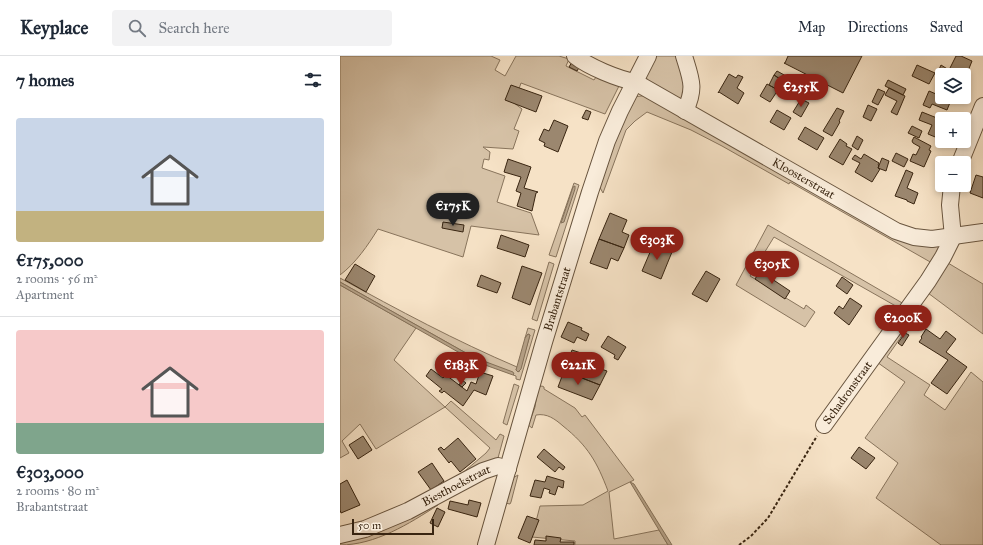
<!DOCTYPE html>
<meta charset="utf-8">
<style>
body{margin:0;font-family:"IM FELL Great Primer",serif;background:#f2f2f3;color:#1f2937;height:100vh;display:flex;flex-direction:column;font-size:15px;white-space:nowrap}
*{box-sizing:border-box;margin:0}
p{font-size:13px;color:#747a83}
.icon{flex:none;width:22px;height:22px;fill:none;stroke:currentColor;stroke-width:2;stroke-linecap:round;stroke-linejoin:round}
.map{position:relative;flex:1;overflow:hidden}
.sheet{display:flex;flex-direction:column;background:#fff;width:340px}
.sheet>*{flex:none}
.buttons{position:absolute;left:595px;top:12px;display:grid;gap:8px}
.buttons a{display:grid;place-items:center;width:36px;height:36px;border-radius:4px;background:#fff;box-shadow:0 2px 6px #0003;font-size:20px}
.scale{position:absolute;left:12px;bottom:10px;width:82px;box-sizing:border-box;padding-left:4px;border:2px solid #392511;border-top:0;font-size:11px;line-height:14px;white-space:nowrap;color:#392511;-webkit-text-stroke:3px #f9ecda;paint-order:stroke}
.price{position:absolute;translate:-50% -34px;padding:0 9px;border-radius:14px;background:#8f2418;color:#fff;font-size:13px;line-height:26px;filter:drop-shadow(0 1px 2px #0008)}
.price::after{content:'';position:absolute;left:50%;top:24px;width:12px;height:9px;margin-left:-6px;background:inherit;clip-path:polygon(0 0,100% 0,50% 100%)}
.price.selected{background:#222;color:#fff}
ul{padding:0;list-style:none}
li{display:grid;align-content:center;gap:8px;height:212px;padding:0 16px}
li+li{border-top:1px solid #e0e1e3}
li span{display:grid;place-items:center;height:124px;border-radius:4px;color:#555}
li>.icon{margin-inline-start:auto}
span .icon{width:72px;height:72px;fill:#fffc;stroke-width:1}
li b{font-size:17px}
h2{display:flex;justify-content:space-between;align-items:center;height:48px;padding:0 16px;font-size:17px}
header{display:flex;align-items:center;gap:24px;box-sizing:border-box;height:56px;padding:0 20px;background:#fff;border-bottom:1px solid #e0e1e3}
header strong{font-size:19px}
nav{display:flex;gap:22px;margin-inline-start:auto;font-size:14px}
.search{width:280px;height:36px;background:#f2f2f3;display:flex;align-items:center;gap:10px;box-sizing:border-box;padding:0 14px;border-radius:4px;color:#747a83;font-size:15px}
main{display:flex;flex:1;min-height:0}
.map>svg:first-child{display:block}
</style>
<header>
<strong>Keyplace</strong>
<div class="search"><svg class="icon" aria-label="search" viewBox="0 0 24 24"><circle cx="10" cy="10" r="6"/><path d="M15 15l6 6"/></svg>Search here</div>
<nav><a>Map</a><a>Directions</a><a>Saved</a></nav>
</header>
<main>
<section class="sheet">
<h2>7 homes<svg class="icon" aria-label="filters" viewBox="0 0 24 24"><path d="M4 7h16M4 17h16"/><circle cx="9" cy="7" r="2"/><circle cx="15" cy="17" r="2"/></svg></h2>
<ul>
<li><span style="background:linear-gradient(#c9d6e8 75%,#c2b280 0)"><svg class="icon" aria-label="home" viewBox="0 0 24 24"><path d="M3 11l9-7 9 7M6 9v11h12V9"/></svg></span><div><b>€175,000</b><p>2 rooms · 56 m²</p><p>Apartment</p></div></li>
<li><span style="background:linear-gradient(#f6c9c9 75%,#7fa58c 0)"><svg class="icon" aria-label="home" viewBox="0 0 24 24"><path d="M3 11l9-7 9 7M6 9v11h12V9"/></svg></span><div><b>€303,000</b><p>2 rooms · 80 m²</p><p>Brabantstraat</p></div></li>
</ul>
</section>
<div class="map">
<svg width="643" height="489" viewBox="0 0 643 489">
<rect width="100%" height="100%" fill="#f6e2c6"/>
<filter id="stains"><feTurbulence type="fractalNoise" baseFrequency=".005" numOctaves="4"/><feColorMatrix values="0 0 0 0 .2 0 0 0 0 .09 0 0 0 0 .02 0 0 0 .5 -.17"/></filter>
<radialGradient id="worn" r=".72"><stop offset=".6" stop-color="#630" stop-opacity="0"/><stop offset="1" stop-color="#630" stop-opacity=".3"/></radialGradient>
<path fill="#d6c2a7" stroke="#88745c" d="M0,0H151L160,4L155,14L165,20L176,0H219L229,3L226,10L254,24L258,18L280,28L265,58L181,27L174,47L182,53L174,73L179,75L173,93L143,91L150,96L149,104L144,103L142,112L165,120L157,146L191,157L199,179L131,170L123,201L38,173C28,189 16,207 0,219Z
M313,0H340L347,23L341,45L308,25L304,17Z
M309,39L535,170L558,181L585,187L599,189L602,195C593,216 579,234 566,252L561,253L434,181L410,220L464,253L466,249L475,256L465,271L396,229L428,169L564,248L592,207L450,126L449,128L382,90L351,74L307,56L295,65L286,74L263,137L258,128L277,75L293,41Z
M234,127L239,129L216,201L209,199Z
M209,206L214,208L197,265L192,263Z
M608,207L643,228V278L588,237Z
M0,222C58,254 116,285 177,311L176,314L179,316L190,279L188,278L185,282L188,272L195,274L180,324L176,323V320L173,319L174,318L133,301L0,226Z
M0,229L76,272L54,304L105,351L111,345L156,384L160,378L164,380L158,402L120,419L146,397L150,392L105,351L36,393L20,368L2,385L9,397L0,402Z
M561,266L568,271L547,301L590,329L584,339L605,354L631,316L643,326V489H601L536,442L558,407L525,382L565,326L534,304Z
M174,328L179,330L167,369L163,367Z
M202,330L204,331V333L235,352L242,361L245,359L294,424L269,436L274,483L319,474L328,489H235V485L192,481L200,450L243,449L268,435C257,406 248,390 223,370C215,363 207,357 196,359L192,372L187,368L188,365H190L195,351L198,331Z
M178,419L171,446L170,448L165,447L171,423Z
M96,447L98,449C69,468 35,489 0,489V483Z"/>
<path fill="#b6a288" stroke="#847058" d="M235,130V133L224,166L221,167L233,131Z
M0,226L133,301L173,316L174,318L173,319L134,305L0,229Z
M188,278L190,279L181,313L178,316L176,314L185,282Z
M290,426L294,428L332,489H328Z"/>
<path fill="#9b876f" stroke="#392511" d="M448,0H522L503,37L444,7H445Z
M616,0H621L632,5L628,15L630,16L627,23L624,22V19L602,20L597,18L601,9L609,14Z
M232,6L240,10L237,15L229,11Z
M577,9L595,17L589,28L572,20Z
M437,15L446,20L443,25L434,19Z
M389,18L396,22L398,19L403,21L397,32L404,37L398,48L379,36L378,37Z
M434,19L443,25L438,34L429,29Z
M548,24L566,33L563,39L545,30Z
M446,25L451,28L448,33L443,30Z
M427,28L438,34L430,46L420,40Z
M171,29L202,40L196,56L165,44Z
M599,30L602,31V41H620L618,47L611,44L607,54L592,48L590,52L583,49L589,35L596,38Z
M549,32L565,40L557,59L551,56L557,45L545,39Z
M538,33L545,36L538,49L532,46Z
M461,43L469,47L461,61L453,56Z
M528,49L537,53L531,65L523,61Z
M497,52L504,55L499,65L500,66L492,80L483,75Z
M246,54L251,56L248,64L242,62Z
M437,54L451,62L444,74L430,66Z
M582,56L602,64V78L600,83L588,78L592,69L579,64Z
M214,64L228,70L218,96L204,90L205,87L199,84L204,73L209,75Z
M572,70L582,75L579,82L568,77Z
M465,71L484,82L477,94L458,83Z
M517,80L523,84L518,94L512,90Z
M574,81L591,90L589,94L591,95L584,111L570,105L573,98L576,99L580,91L573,87L572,85Z
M500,83L507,88L506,90L512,93L503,109L489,101Z
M556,97L568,103L564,111L552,105Z
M524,98L539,107L538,109L539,110L538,112L540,113L532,126L515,116L520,107L512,103L515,99L521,103Z
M542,102L549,105L546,115L538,112Z
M168,103L191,111L184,132L198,136L196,137L192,155L177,150L181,137L176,135L181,121L164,116Z
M566,114L573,117L567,132L578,137L574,148L567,145V144L555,140Z
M636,119L643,121V142L630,137Z
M270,157L287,164L282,176L289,179L284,192L259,183Z
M103,166L124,169L123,176L102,172Z
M161,179L189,189L185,201L157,192Z
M259,183L284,192L278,205L271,202L267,213L250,207Z
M310,187L332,196L321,223L302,215L311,194L308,192Z
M15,208L35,220L26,236L5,224Z
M182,210L202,217L190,249L172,242Z
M366,215L380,223L367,246L352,238Z
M420,215L450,235L445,243L415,223Z
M141,219L161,227L157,237L137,230Z
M502,221L513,229L507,238L496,230Z
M510,242L522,250L509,269L494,257L499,250L503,253Z
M228,266L242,272L241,274L249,278L246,285L237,281L234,287L221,281Z
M586,273L600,283L606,275L616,283L606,296L627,311L607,338L591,327L608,304L579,286L582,282L581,281Z
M565,277L569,279L562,290L558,287Z
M268,280L286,291L278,304L274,302L275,299L261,291Z
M232,294L247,299L244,308L257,313L258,312L267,315L260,329L224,315Z
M91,313L103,322L106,319L127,335L131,326L136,328L140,316L153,320L146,339L134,334L123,350L104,335L102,337L99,335L102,333L86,320Z
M224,315L260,329L252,344L218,331Z
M122,324L126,327L122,331L119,329Z
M23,380L32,394L18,403L9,389Z
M118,382L136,403L120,416L111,405L109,407L98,393L101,391L104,394Z
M519,391L535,402L526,413L511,402Z
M204,393L225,411L223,414L219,411L215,416L197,401Z
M92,407L104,425L91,434L78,416Z
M207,420L224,425L223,432L218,430L215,439L209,437L210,434L204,432L201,442L190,440L195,424L205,426Z
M7,424L20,449L1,457L0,454V428Z
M129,444L141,447L137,461L108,453L110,445L128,449Z
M97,452L105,456L98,471L90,467Z
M187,460L199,464L190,487L178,482Z
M206,480L221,482L220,486H234V489H194L195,484L206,485Z"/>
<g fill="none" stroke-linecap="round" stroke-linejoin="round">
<g stroke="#68543e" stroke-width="18">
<g id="minor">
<path id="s1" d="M235,0C249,11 278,23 295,26L556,175L574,181L592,183L643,176"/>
<path d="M344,0C351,23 356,32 345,55"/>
<path d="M620,107L643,50"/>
<path d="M612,129L610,149L613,181"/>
<path id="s2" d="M484,369L588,225L603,201L613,181"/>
<path id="s3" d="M0,479L25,473L68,455L143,415L158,410L168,413"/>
<path id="s4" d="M146,489L204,286L250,136L267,85L280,55L308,0"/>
</g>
</g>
<path stroke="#392511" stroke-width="2" stroke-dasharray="3 2" stroke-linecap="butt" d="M399,489L411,480L428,462L477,380"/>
<use href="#minor" stroke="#f9ecda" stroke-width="16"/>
</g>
<g text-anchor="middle" stroke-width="3.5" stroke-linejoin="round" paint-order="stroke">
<g font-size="12" fill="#392511" stroke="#f9ecda">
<text dy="4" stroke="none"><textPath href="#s1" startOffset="260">Kloosterstraat</textPath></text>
<text dy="4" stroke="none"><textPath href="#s4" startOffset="256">Brabantstraat</textPath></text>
<text dy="4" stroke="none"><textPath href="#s2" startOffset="40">Schadronstraat</textPath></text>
<text dy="4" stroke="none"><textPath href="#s3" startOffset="127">Biesthoekstraat</textPath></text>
</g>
</g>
<rect width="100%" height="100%" filter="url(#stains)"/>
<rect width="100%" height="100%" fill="url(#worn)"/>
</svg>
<div class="buttons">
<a><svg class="icon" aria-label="layers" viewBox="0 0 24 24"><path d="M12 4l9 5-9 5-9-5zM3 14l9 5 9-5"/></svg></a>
<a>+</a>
<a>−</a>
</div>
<div class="scale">50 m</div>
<b class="price" style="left:461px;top:52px">€255K</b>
<b class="price selected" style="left:113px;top:171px">€175K</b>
<b class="price" style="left:317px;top:205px">€303K</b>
<b class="price" style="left:432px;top:229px">€305K</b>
<b class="price" style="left:563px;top:283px">€200K</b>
<b class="price" style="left:121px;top:330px">€183K</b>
<b class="price" style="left:238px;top:330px">€221K</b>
</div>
</main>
